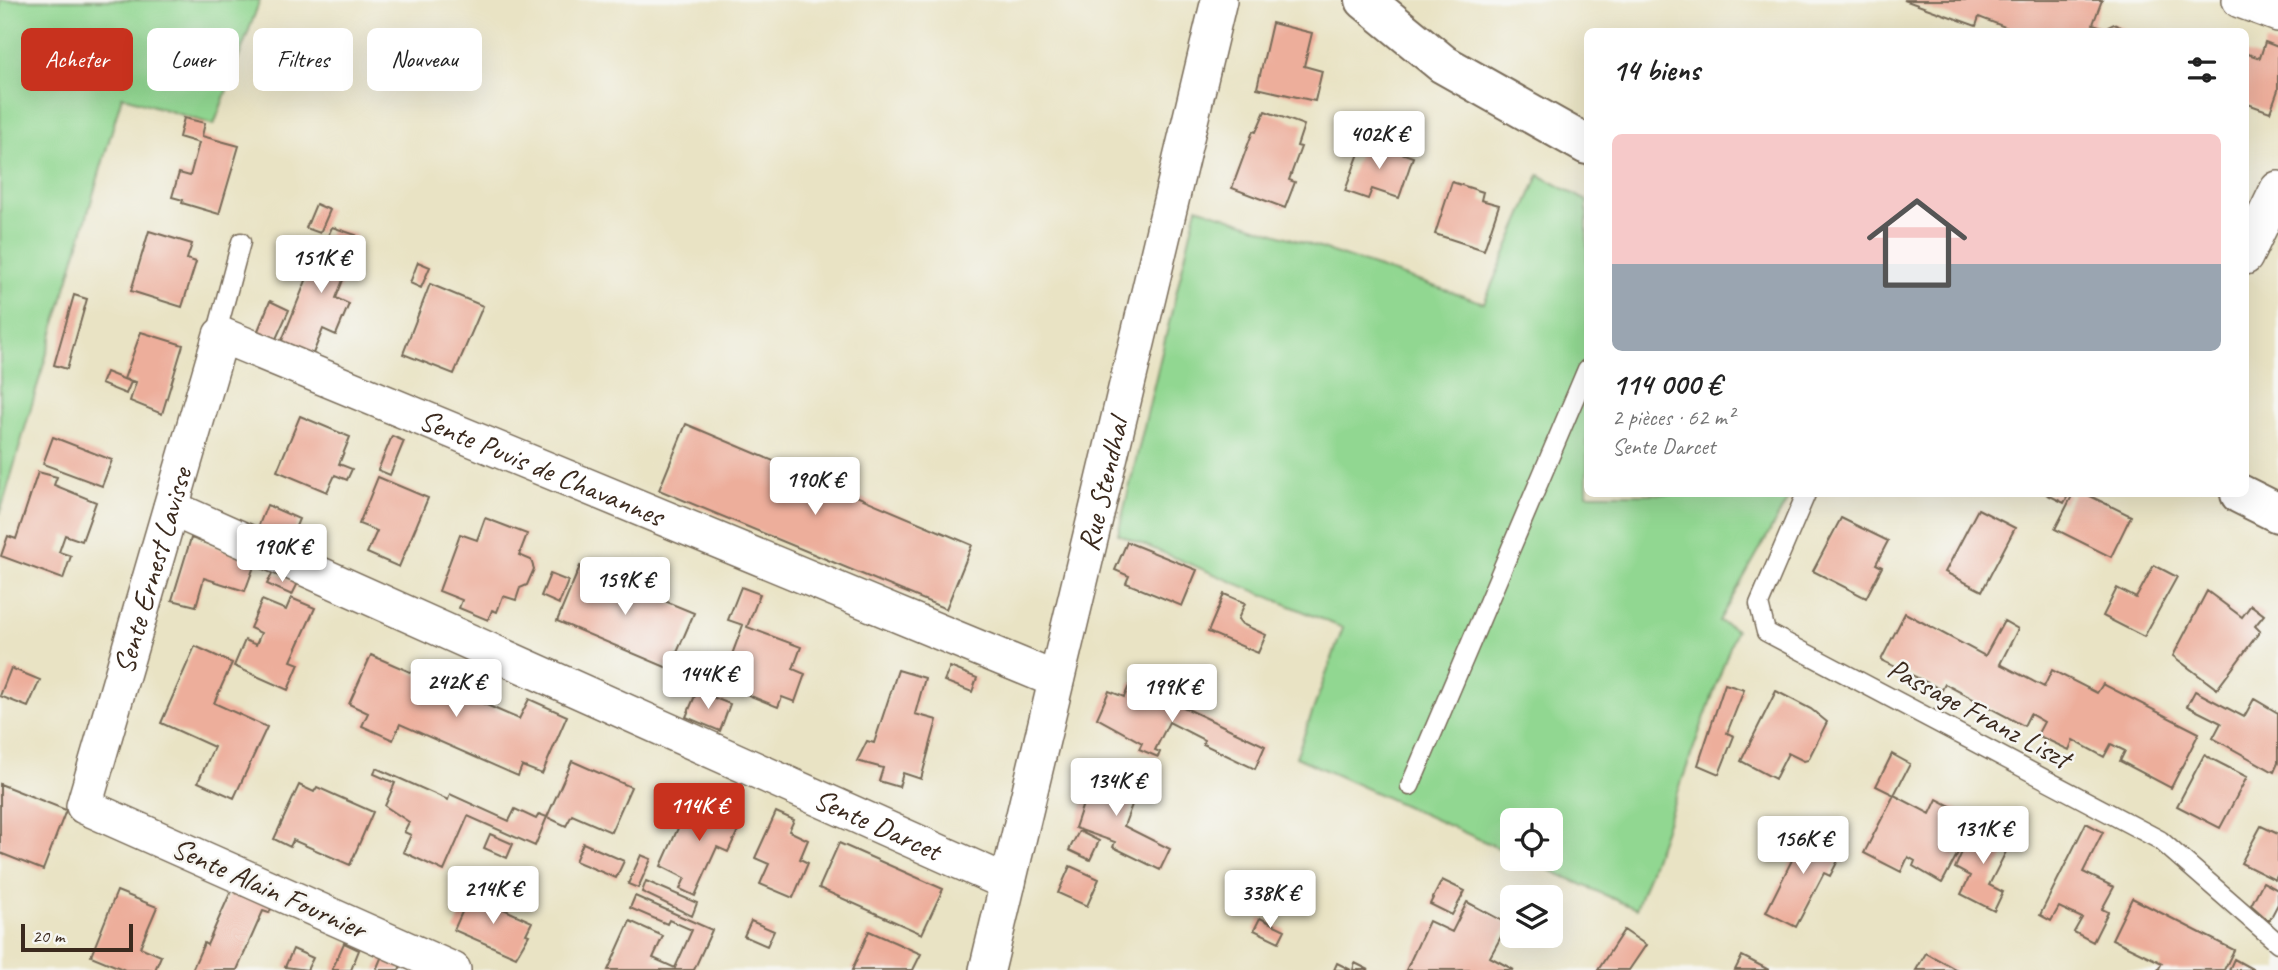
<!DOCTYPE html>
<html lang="fr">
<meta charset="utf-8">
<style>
body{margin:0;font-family:Caveat,sans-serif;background:#f6f6f6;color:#222;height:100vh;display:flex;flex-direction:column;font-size:26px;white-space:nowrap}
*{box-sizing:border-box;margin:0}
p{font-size:23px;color:#767676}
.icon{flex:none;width:38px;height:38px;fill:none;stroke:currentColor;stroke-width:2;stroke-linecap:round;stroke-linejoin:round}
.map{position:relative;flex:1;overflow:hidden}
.sheet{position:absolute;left:1584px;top:28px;width:665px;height:469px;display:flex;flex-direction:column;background:#fff;border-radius:10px;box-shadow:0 7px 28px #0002}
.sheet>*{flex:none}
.top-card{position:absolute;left:21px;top:28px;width:665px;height:63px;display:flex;gap:14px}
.tools{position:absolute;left:1500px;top:808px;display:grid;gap:14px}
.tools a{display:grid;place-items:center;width:63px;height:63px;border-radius:10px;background:#fff;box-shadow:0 7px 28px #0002;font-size:35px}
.scale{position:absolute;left:21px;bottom:18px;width:112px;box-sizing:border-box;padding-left:7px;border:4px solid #3b2a1e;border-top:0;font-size:19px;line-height:24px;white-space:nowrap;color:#3b2a1e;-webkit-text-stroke:5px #f6f6f2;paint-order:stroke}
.price{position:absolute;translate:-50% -60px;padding:0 16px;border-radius:7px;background:#fff;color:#222;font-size:23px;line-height:46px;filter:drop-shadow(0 2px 4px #0008)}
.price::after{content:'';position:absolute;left:50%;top:42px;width:21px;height:16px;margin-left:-10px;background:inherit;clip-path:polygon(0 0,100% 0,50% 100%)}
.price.active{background:#c8321e;color:#fff}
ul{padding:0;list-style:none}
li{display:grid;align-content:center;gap:14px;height:371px;padding:0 28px}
li span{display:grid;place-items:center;height:217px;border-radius:10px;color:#555}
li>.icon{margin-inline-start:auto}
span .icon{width:126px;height:126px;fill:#fffc;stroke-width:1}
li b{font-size:30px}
h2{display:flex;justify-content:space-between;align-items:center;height:84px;padding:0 28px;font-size:30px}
.pill{padding:0 24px;border-radius:10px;background:#fff;box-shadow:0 7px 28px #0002;font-size:24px;line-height:63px}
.pill.active{background:#c8321e;color:#fff}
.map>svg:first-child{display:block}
</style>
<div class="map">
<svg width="2278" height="970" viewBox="0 0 2278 970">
<rect width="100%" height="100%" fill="#f6f6f2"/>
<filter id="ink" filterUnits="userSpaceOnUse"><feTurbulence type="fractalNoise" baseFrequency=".0143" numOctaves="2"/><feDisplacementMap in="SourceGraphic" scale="14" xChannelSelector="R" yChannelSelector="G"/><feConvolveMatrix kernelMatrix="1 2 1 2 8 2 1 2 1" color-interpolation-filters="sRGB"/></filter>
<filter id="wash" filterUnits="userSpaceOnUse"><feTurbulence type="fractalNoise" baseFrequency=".00686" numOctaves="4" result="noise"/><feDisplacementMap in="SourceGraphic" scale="28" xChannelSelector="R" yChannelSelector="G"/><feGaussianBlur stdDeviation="1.57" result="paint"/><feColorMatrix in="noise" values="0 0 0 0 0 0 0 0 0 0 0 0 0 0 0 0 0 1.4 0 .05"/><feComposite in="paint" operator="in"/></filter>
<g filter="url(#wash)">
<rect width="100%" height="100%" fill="#e9e3c4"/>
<path fill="#91d791" stroke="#668058" stroke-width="2" d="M0,0H260L214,125L122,96L0,514Z
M1539,175L1587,201V494H1791L1719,621L1736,630L1636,909L1525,859H1550V821H1512V854L1296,757L1343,628L1118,534L1197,207L1484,303Z"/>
<g id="blocks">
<path fill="#edae9b" d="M1904,0H2102L2093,24L2106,28L2114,24L2131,32H2018L1979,17L1976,26Z
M1272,23L1312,33L1304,66L1322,71L1315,101L1257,88Z
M2265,42L2278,47V90L2270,112L2245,103V53L2260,58Z
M1265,111L1304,125L1297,146L1301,147L1289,180L1295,182L1285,208L1232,188L1253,131L1256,132Z
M184,118L205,123L202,136L239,146L219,214L182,203L183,200L172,197L179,173L190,176L199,143L179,137Z
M1364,140L1413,157L1399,198L1372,189L1368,199L1345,191Z
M1452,182L1483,192L1481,200L1499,205L1484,250L1435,234Z
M316,204L330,210L320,233L306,228Z
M332,227L356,235L348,255L352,257L336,298L349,304L336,335L323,329L312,356L281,343L307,278L304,277L312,256L318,259Z
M149,231L192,244L187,259L196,262L182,307L131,291Z
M418,262L430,267L421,288L410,283Z
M430,284L483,306L454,374L403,354Z
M74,295L87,299L67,369L54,365Z
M270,301L289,310L275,341L257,333Z
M141,332L183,345L162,414L130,401L136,382L124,379Z
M106,372L131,382L126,394L101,384Z
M300,416L350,437L339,464L352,469L347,480L335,475L327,492L277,471Z
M686,424L972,545L946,609L659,490Z
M392,436L404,441L390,475L378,470Z
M53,437L112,460L102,486L43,464Z
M38,472L57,477L54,485L96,502L82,541L65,535L59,552L71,556L63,579L1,556L8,536L16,539Z
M378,477L428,498L399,567L367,553L377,531L359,524Z
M2046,494H2069L2064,503Z
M2073,494H2086L2131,516L2111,557L2055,529Z
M267,505L299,519L287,548L255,535Z
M1978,509L2015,528L1982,591L1945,572Z
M485,518L527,534L519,555L531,560L534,569L527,585L520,588L516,600L503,596L497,612L492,610L488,620L459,608L462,600L439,591L460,534L477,540Z
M1841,518L1888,541L1876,564L1882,567L1866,598L1813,571Z
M191,538L256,561L245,591L204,578L196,606L172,600Z
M1127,542L1197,570L1182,606L1126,583L1129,576L1115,570Z
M2154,565L2177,577L2144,637L2103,616L2117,588L2136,598Z
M580,566L694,613L670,669L557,621Z
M273,572L298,583L292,595L267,584Z
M550,574L568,581L559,604L541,596Z
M741,587L760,594L747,627L801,647L793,669L805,674L795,702L782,697L778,707L721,684L743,625L728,620Z
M2207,591L2242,617L2251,605L2264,615L2255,626L2260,631L2217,689L2173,656Z
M1224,594L1245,603L1238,619L1242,624L1266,635L1258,653L1208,632Z
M291,598L315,608L291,661L299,664L288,690L234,666L245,640L256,645L261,633L250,628L262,600L286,610Z
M1905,613L1985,656L2004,621L2018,629L2000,664L2044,687L2052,670L2097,693L2103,684L2199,733L2171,788L2120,761L2125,751L2111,744L2104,757L2073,740L2069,750L2037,735L2044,722L2030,714L2024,726L1945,684L1942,690L1881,660Z
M195,646L232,663L214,703L267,727L234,798L198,782L214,747L161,723Z
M371,655L519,719L529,699L567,716L542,774L522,766L518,776L400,724L393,740L362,726L368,713L349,704Z
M950,667L977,678L972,692L944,681Z
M11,668L40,680L28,707L0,696Z
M898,670L925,678L915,714L937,720L921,779L903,773L899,787L879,781L883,768L857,761L867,741L874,743Z
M1131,682L1265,746L1255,769L1203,744L1204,740L1169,722L1155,750L1160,752L1158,757L1139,749L1142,743L1097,718L1109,691L1124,697Z
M1725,684L1744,690L1727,733L1734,736L1719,774L1698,765Z
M697,691L730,704L720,731L686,717Z
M1776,691L1811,709L1827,722L1808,760L1804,761L1788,753L1775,779L1741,761Z
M2195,691L2244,717L2254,699L2278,713V763L2274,772L2213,738L2221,723L2187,706Z
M1892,754L1910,764L1894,795L1876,786Z
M2204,755L2247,777L2220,828L2177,806Z
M572,761L631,787L611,832L572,815L566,826L547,817Z
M376,768L448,800L450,794L509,821L515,809L536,819L539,814L547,817L535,846L468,816L444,871L403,852L411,835L404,832L409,822L385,806L395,783L374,774Z
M1094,771L1139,786L1124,826L1170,849L1160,870L1113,847L1115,842L1075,828L1087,792L1077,789L1083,772L1092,775Z
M0,784L66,810L43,870L0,853Z
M299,785L314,792L317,787L373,812L350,865L293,840L290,847L274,839Z
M1894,795L1930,814L1937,799L1976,819L1942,883L1913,866L1915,861L1908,857L1901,872L1864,853Z
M691,799L742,822L728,852L717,847L695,896L680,889L685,878L661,866Z
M776,812L794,820L789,831L808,840L800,859L808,863L793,898L760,884L769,864L755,858Z
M2086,823L2103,832L2083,872L2114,887L2102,909L2108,912L2093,942L2074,932L2082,918L2059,907L2051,921L2040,915Z
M2261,826L2278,834V874L2275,880L2241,863Z
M1984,827L2011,842L1989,885L2003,892L1994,911L1961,894L1970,876L1955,868L1971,831L1979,835Z
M1808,830L1844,849L1830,876L1824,873L1796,927L1766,912L1793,858L1784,853L1794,835L1803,839Z
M1079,831L1099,841L1090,860L1069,850Z
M490,834L513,844L507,858L484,848Z
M583,843L624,861L616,878L575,861Z
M839,843L943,889L922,934L819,888Z
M641,855L651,859L638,888L628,884Z
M1070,866L1099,879L1087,906L1058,893Z
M236,880L273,905L269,913L263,911L237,970H192L204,943L207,945Z
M1442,880L1465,891L1452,915L1430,904Z
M646,881L697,903L692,916L642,892Z
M2263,882L2278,890V904L2269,921L2251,905Z
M117,891L157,907L140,947L161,956L155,970H125L91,956Z
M470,894L532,922L526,934L529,935L516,957L454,930Z
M635,896L712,930L694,970H608L630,921L663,936L653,958L675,968L692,930L669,920L667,924L630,908Z
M2132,898L2234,950L2224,970H2158L2162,963L2112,939Z
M1467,902L1508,924L1490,957L1514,970H1406L1429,921L1452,932Z
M1260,918L1285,930L1279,942L1254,930Z
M751,921L774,931L767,946L744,936Z
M1624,930L1646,945L1629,970H1598Z
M869,931L921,954L913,970H852Z
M344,943L359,950L351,970H332Z
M293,949L313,958L307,970L285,967Z
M384,951L404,959L399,970H376Z
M1926,953L1957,970H1916Z
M1742,956L1769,970H1735Z
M2234,959L2254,970H2229Z
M1337,963L1351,970H1334Z
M1355,963L1369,970H1353Z"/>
</g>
</g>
<g filter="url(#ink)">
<use href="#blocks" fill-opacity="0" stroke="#786b58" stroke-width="2"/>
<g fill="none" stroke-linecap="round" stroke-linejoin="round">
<g stroke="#786b58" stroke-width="21">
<path id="service" d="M221,335L219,324L241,242
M1806,494L1759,604L1766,632L2160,840L2278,943
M1410,786L1587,369"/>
</g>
<g stroke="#786b58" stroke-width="38">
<g id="minor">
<path d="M2240,0L2278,14"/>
<path d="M2245,257L2278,189"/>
<path id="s1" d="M171,508L1008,883"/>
<path id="s2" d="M453,970L84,806L221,335L1056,680"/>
<path id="s3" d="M987,970L1219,0"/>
</g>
</g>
<g stroke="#786b58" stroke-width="42">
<path id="tertiary" d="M1365,0L1443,64L1587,145
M2240,494L2278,513"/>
</g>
<use href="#service" stroke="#fff" stroke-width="18"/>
<use href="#minor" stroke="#fff" stroke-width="35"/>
<use href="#tertiary" stroke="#fff" stroke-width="38"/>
</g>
</g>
<g text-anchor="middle" stroke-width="5" stroke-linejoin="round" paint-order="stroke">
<g font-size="30" fill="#3b2a1e" stroke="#f6f6f2">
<text dy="10" stroke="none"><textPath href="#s2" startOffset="1241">Sente Puvis de Chavannes</textPath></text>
<text dy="10" stroke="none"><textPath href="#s3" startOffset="499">Rue Stendhal</textPath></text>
<text dy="10" stroke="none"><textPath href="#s2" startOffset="649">Sente Ernest Lavisse</textPath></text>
<text transform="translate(1979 713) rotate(28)" y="10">Passage Franz Liszt</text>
<text dy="10" stroke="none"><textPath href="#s1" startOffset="774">Sente Darcet</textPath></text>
<text transform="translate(269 888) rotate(24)" y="10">Sente Alain Fournier</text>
</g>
</g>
</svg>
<div class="tools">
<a><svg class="icon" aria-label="locate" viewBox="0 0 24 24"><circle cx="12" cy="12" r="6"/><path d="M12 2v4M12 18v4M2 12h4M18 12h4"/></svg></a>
<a><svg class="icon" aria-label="layers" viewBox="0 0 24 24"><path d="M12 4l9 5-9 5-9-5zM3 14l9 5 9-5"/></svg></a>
</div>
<div class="scale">20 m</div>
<b class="price" style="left:1379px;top:171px">402K €</b>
<b class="price" style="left:321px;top:295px">151K €</b>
<b class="price" style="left:815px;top:517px">190K €</b>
<b class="price" style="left:282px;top:584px">190K €</b>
<b class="price" style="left:625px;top:617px">159K €</b>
<b class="price" style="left:708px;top:711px">144K €</b>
<b class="price" style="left:456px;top:719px">242K €</b>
<b class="price" style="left:1172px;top:724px">199K €</b>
<b class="price" style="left:1116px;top:818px">134K €</b>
<b class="price active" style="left:699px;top:843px">114K €</b>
<b class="price" style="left:1983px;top:866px">131K €</b>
<b class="price" style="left:1803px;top:876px">156K €</b>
<b class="price" style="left:493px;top:926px">214K €</b>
<b class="price" style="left:1270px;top:930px">338K €</b>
<div class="top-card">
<a class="pill active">Acheter</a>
<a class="pill">Louer</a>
<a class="pill">Filtres</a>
<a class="pill">Nouveau</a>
</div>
<section class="sheet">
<h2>14 biens<svg class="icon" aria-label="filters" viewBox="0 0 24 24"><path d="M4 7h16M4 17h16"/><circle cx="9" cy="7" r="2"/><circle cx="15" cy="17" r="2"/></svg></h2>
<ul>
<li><span style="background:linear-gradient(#f6c9c9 60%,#9aa5b1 0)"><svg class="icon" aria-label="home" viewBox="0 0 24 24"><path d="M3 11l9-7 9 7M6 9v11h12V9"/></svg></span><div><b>114 000 €</b><p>2 pièces · 62 m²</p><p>Sente Darcet</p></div></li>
</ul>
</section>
</div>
